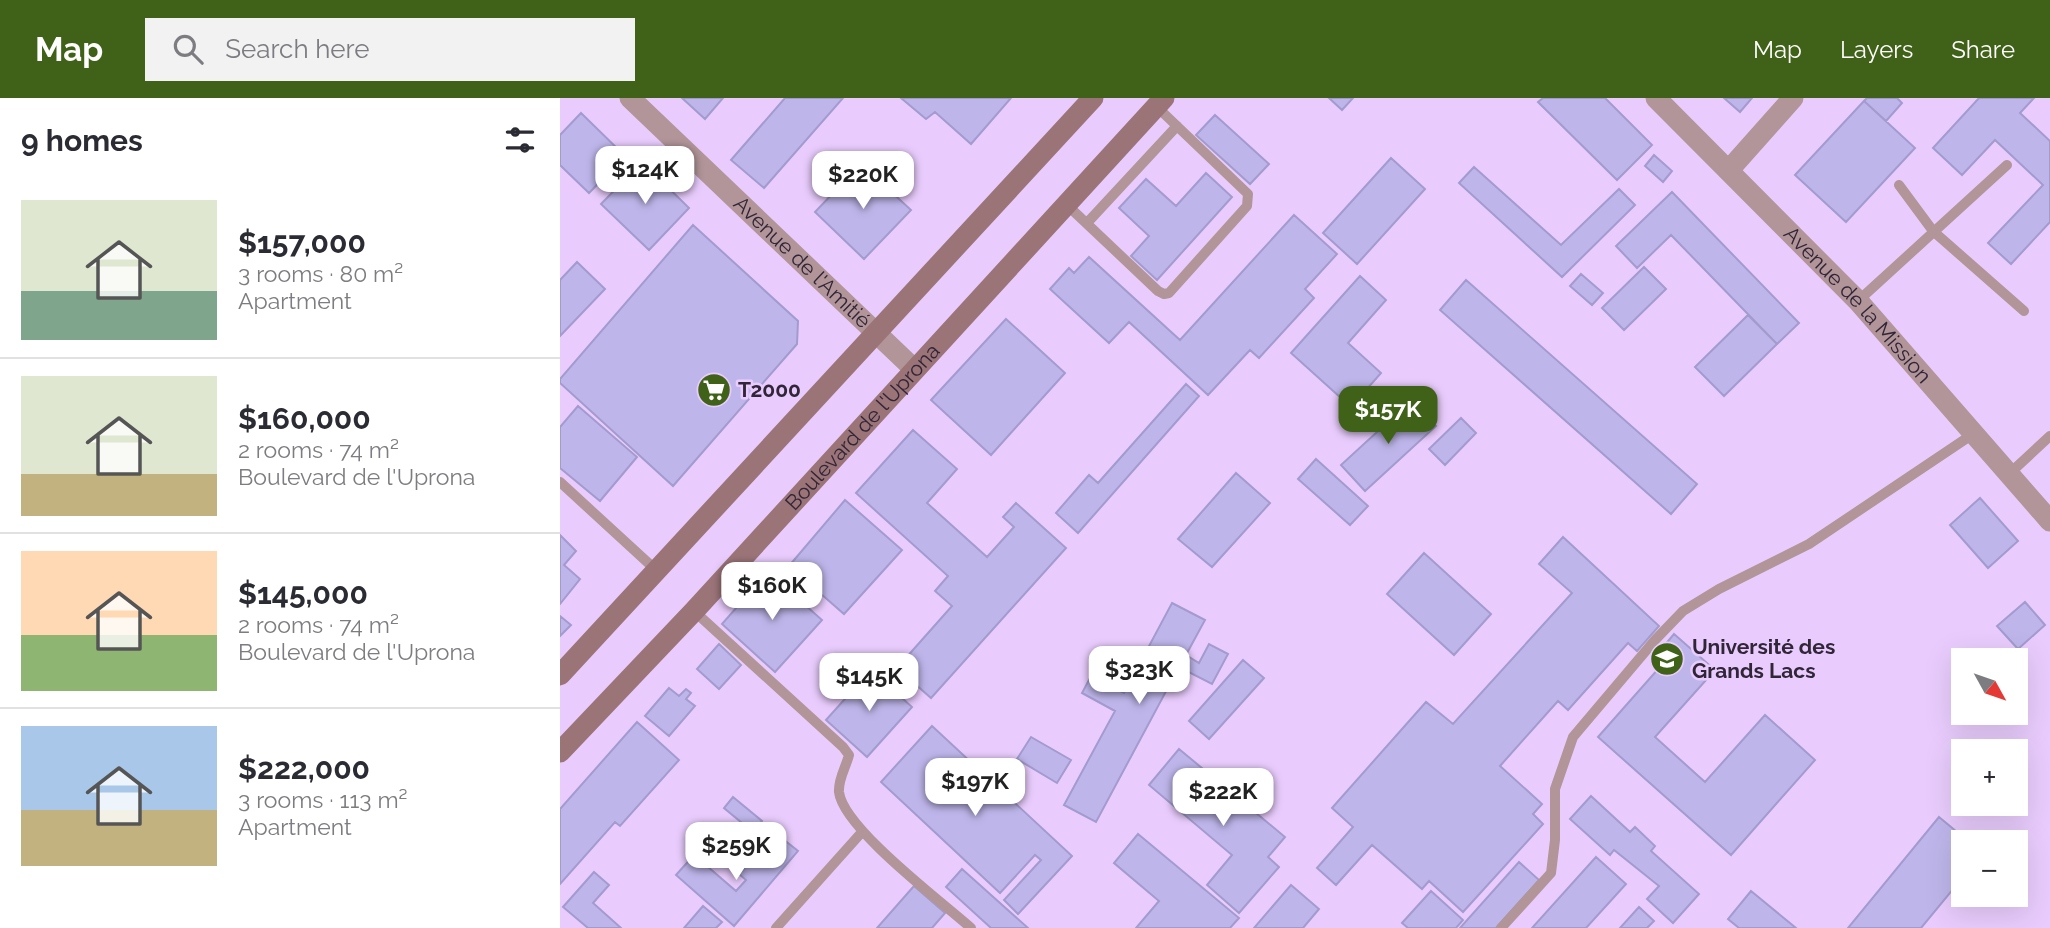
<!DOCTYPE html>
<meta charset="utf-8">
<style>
body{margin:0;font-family:Raleway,sans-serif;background:#f2f2f3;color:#2b2b33;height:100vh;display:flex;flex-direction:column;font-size:26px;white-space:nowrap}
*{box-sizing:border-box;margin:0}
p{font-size:23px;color:#7c7c81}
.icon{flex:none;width:38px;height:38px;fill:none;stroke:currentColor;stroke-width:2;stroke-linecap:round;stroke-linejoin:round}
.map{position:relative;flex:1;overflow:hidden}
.sheet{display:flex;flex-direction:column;background:#fff;width:560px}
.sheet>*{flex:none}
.needle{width:46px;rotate:130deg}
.buttons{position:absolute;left:1391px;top:550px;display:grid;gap:14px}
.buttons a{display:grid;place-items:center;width:77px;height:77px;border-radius:0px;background:#fff;box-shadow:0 7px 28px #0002;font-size:35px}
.price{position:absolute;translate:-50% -60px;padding:0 16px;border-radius:14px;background:#fff;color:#222;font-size:23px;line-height:46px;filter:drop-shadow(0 2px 4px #0008)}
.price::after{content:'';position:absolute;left:50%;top:42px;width:21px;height:16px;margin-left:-10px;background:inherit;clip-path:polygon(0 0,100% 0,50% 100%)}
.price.on{background:#3f6118;color:#fff}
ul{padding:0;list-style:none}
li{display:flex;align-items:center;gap:21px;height:175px;padding:0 21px}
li+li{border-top:2px solid #e1e1e2}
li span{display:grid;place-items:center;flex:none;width:196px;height:140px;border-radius:0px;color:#555}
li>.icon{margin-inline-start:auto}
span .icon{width:84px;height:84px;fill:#fffc;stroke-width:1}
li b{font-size:30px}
h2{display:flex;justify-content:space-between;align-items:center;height:84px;padding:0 21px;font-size:30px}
header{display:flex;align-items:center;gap:42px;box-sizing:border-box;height:98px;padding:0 35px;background:#3f6118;color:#fff}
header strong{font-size:33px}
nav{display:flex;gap:38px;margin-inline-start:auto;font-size:24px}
.search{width:490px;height:63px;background:#f2f2f3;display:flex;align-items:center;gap:18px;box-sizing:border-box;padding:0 24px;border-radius:0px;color:#7c7c81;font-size:26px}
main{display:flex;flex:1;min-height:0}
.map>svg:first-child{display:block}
</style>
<header>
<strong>Map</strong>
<div class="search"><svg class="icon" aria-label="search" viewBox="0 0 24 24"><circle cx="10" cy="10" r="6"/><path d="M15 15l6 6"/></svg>Search here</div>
<nav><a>Map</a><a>Layers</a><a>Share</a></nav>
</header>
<main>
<section class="sheet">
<h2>9 homes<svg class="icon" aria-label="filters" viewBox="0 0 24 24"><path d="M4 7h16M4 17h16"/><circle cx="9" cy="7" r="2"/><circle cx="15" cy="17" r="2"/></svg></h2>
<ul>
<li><span style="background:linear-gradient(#dfe7d0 65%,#7fa58c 0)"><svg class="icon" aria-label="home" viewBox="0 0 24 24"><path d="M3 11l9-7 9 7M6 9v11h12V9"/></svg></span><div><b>$157,000</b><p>3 rooms · 80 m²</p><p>Apartment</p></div></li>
<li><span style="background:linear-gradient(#dfe7d0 70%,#c2b280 0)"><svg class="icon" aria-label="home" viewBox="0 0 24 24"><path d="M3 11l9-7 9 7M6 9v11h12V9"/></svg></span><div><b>$160,000</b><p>2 rooms · 74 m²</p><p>Boulevard de l'Uprona</p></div></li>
<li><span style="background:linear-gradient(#ffd9b3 60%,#8fb573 0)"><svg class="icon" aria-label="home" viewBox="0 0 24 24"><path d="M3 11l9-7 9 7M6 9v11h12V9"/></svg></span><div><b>$145,000</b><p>2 rooms · 74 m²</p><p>Boulevard de l'Uprona</p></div></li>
<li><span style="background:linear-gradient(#a9c7e8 60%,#c2b280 0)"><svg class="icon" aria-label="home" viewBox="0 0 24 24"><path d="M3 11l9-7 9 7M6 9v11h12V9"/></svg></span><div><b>$222,000</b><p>3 rooms · 113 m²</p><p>Apartment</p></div></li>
</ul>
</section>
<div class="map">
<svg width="1490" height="830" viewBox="0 0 1490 830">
<rect width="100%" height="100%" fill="#e9ccfd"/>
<path fill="#beb6ea" stroke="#a39bcd" stroke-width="2" d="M122,0H163L145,21Z
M225,0H283L204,90L171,62Z
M341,0H451L411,46L375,14L366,21Z
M769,0H793L782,12Z
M983,0H1045L1092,47L1057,82L978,4Z
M1164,0H1192L1180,14Z
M1307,0H1337L1342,5L1326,23L1304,3Z
M1419,0H1474L1460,15L1490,43V124L1451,166L1428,145L1483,87L1435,42L1402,77L1373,50Z
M1304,3L1355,50L1286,124L1235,77Z
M21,15L65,58L29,95L0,67V37Z
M655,17L709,66L690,86L636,37Z
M1094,57L1112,73L1103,84L1085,68Z
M831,60L865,91L797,166L763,135Z
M82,64L129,110L89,152L41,106Z
M301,66L351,112L304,161L255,114Z
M914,69L1001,147L1059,91L1075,107L1002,179L899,85Z
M646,75L672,99L597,182L571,158L589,138L559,110L586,81L616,108Z
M1112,94L1239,225L1217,246L1111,137L1077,170L1056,148Z
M734,117L777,156L745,191L754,200L699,260L690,252L648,297L569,224L549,245L490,191L509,170L514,175L529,159L620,242Z
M133,127L238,223L237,246L113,388L0,285V281Z
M17,164L45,191L0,238V182Z
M1084,169L1106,191L1064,232L1042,210Z
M1021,176L1043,195L1032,207L1010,188Z
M800,178L826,202L788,245L821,275L791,309L731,255Z
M906,182L1137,386L1111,416L880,212Z
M1188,217L1217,246L1164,298L1135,269Z
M446,221L505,275L431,357L371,302Z
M626,286L639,298L518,435L496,415L529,377L538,385Z
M852,302L876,328L805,393L781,367Z
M18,308L77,359L40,403L0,370V329Z
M901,320L916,335L885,367L869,351Z
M353,332L397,371L367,405L427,459L454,429L443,419L456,405L506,450L371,600L337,570L392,508L375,493L388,478L296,395Z
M756,361L808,408L790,427L738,381Z
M676,375L710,405L652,469L618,441Z
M1420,400L1458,443L1428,470L1390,427Z
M285,402L342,452L284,516L229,468Z
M0,437L16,453L4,467L20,481L0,506Z
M1003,439L1099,528L1077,553L1068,545L1008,612L998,603L940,668L982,706L973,716L983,726L903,814L869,783L862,791L812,747L776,787L757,770L793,729L772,710L866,604L893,626L1012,495L979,466Z
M864,455L931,516L894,557L827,496Z
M208,474L262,522L215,574L162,526Z
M1465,504L1485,527L1458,551L1437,528Z
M612,505L645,522L626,557L639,565L649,546L668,556L652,586L619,569L536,724L504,707L555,613L522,595L531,578L564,595Z
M0,518L11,527L0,538Z
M1114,536L1155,572L1095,639L1145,684L1205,617L1255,662L1171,757L1038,639L1107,561L1099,554Z
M159,546L181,567L159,591L137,571Z
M683,562L704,580L649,641L629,623Z
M311,572L352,609L307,659L266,622Z
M109,590L119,598L126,591L131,595L126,601L135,608L109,638L85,618Z
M77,624L119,662L60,728L55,724L0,786V711Z
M372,628L512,758L458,816L444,802L481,762L475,757L440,795L321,684Z
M471,639L511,662L497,685L457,661Z
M619,651L725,739L708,759L719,769L679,815L647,787L672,757L589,687Z
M1031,698L1070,734L1075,729L1095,748L1091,753L1139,796L1113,825L1087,801L1099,788L1054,752L1050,757L1010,721Z
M173,699L202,723L193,734L164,710Z
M1379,719L1409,744H1404V778L1361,830H1288Z
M578,736L679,820L670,830H576L599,803L554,765Z
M223,741L238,753L174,828L116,777L134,757L176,793L186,782L179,776L197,755L205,762Z
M1036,759L1066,786L1026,830H972Z
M959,764L979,782L936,830H900Z
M402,771L468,830H431L386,789Z
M34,774L49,787L33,805L61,830H28L3,809Z
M731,787L759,811L743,830H694Z
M354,788L385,815L372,830H317Z
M871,793L903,822L896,830H848L842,825Z
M1191,793L1236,830H1179L1168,821Z
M143,808L162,824L156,830H124Z
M1079,809L1094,823L1087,830H1060Z"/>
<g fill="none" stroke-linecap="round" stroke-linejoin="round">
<path stroke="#b19598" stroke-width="10" d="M1339,87L1373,133L1464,213
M506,106L598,193L604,196L609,195L687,108L688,96L596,8
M527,125L617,28
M1298,203L1447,67
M1449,376L1490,338
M0,384L97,473
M134,513L283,649L289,657C286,669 278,681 279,694C283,730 382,804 411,830
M216,830L302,734
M941,830L991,775L995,742V691L1013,639L1095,542L1123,513L1159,491L1249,446L1413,336"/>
<g stroke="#b19598" stroke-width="21">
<path id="s1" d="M70,0L354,271"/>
<path id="s2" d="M1096,0L1298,203L1490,423"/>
<path d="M1169,72L1233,0"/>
</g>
<g stroke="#9b7478" stroke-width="21">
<path d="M0,577L533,0"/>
<path id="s3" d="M0,654L134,513L604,0"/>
</g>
</g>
<defs>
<g id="supermarket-disc" transform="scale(1.75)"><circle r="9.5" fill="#3f6118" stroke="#e9ccfd"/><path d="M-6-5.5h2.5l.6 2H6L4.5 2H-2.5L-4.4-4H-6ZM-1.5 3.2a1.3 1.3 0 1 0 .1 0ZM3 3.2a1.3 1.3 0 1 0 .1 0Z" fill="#fff"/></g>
<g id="school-disc" transform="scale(1.75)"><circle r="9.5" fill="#3f6118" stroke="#e9ccfd"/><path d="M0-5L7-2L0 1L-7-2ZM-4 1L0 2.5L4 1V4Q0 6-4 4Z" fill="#fff"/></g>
</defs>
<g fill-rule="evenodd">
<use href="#supermarket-disc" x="154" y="292"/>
<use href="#school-disc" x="1107" y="561"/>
</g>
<g text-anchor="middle" stroke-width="5" stroke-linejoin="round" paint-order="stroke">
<g font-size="21" fill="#312538" stroke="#e9ccfd">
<text dy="7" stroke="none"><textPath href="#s1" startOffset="238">Avenue de l'Amitié</textPath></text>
<text dy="7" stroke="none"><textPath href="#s2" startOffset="289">Avenue de la Mission</textPath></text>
<text dy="7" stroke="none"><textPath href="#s3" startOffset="444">Boulevard de l'Uprona</textPath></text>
</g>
<g font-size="21" font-weight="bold" fill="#312538" stroke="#e9ccfd" text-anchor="start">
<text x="178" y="299">T2000</text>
<text x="1132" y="556">Université des<tspan x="1132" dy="24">Grands Lacs</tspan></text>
</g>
</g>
</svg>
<div class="buttons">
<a><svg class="needle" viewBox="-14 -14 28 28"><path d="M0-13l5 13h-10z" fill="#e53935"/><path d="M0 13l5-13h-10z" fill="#7c7c81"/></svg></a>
<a>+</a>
<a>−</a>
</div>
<b class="price" style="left:85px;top:108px">$124K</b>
<b class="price" style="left:303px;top:113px">$220K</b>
<b class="price on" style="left:828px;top:348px">$157K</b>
<b class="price" style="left:212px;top:524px">$160K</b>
<b class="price" style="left:579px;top:608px">$323K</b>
<b class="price" style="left:309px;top:615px">$145K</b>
<b class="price" style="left:415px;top:720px">$197K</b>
<b class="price" style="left:663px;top:730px">$222K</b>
<b class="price" style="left:176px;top:784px">$259K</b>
</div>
</main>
